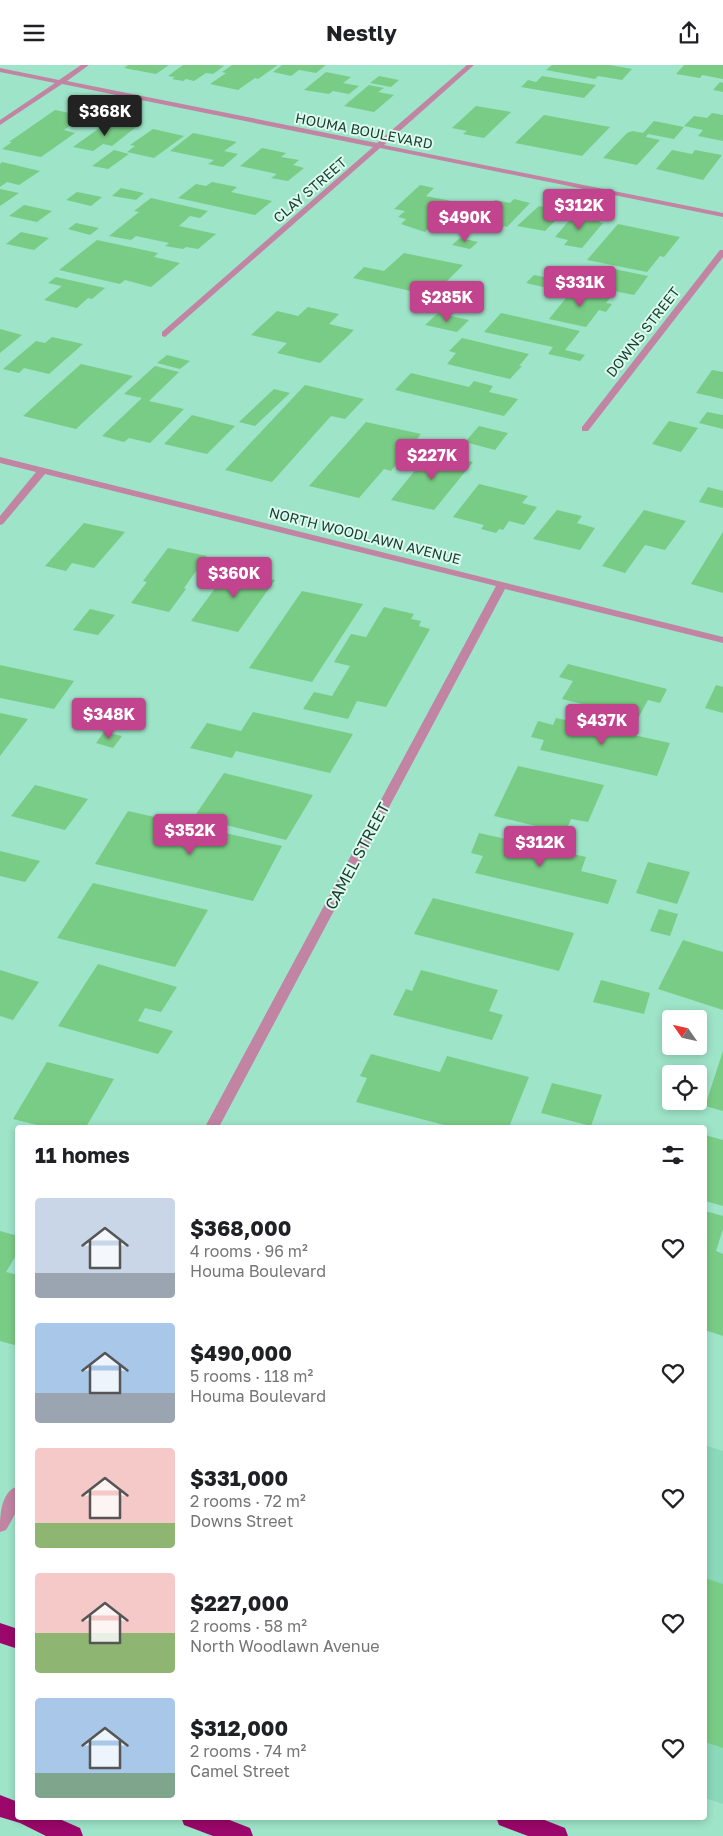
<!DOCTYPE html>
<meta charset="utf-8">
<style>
body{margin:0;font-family:"Golos Text",sans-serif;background:#f2f2f2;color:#202124;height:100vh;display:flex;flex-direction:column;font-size:19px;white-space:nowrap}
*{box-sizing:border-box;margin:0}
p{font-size:16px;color:#757577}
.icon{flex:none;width:28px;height:28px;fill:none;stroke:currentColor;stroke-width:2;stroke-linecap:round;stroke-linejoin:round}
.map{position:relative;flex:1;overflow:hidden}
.drawer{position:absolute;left:15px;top:1060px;width:692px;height:695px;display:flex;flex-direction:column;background:#fff;border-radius:5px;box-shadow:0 2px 8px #0003}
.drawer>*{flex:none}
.needle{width:32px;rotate:304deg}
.fabs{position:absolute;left:662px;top:945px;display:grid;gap:10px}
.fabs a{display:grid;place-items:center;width:45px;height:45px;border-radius:5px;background:#fff;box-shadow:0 2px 8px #0003;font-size:25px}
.price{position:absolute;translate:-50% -42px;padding:0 11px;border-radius:5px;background:#c2438e;color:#fff;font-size:16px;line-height:32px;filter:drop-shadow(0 1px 2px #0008)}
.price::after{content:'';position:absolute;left:50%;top:30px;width:15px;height:11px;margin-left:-8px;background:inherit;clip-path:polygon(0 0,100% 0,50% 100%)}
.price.on{background:#222;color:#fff}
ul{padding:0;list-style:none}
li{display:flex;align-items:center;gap:15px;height:125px;padding:0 20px}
li span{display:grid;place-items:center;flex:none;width:140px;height:100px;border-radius:5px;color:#555}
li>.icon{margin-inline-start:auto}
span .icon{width:60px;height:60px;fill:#fffc;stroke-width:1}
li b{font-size:21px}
h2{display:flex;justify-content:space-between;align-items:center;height:60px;padding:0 20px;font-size:21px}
header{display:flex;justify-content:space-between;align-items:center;height:65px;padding:0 20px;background:#fff;font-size:22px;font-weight:700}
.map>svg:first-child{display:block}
</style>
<header><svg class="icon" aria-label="menu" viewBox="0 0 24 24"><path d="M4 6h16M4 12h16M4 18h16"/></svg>Nestly<svg class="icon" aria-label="share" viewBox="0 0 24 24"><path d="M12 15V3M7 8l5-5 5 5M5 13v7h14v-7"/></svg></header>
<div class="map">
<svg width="723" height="1771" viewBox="0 0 723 1771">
<rect width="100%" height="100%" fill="#9ee4c8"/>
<path fill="#8ad9ba" d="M705,1380L723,1386V1739L705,1733Z"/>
<path fill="#79cc85" d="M128,0H169L156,9L124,3Z
M183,0H218L224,1L213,9L206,8L194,16L186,14L183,16L172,14L175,12L168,11Z
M232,0H278L258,14L255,13L238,25L210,19L226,8L222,7Z
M282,0H326L316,8L299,5L291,11L273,7Z
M552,0H610L632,4L622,15L598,11L595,14L546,5Z
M684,0H723V14L702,10L700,13L676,9Z
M326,7L351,12L343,18L359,21L349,29L333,26L329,29L304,25Z
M379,11L399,15L391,22L370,18Z
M542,11L596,20L584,33L521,22L528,15L536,17Z
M720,17L723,18V27L713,25Z
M369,20L384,23L378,27L394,30L374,47L344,41Z
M476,41L511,47L484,73L463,69L467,66L452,63Z
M55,45L84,51L78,55L86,57L82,59L74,58L64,65L75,68L41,92L2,84L12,77H9Z
M712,48L723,50V76L698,71L703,65L684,61L694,51L707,53Z
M544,50L610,62L582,91L515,78Z
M654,56L684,62L674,74L648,69L646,72L660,75L637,100L603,93L627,68L632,66L643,68Z
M120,58L136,62L112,81L103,79L93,86L73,82L105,59L116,61Z
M153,64L184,71L154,93L127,87L135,81L130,80Z
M193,68L237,77L224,86L238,89L223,102L208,99L214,95L170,86Z
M262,83L286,88L281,92L299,95L293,100L304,103L288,116L271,113L277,109L240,101Z
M114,85L129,89L108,104L92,101Z
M672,85L692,89L695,85L722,90L703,115L656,104Z
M2,97L40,106L19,120L7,117L0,122V99Z
M212,117L237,122L231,127L272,136L255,150L178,133L196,119L206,121Z
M420,120L434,123L426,131L456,137L425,167L401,159L406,154L398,152L405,146L394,144Z
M121,123L144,128L136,135L112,131Z
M0,124L19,128L0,141Z
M77,127L102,132L91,141L66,135Z
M151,133L208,146L200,153L190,151L179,161L216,169L198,184L186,182L183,184L165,181L169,178L136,171L131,175L109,171L139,147L134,146Z
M514,134L530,138L507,162L504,161L498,168L467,163L495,135L510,138Z
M24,140L52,146L37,157L9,151Z
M539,141L550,143L548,146L562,149L545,166L517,161Z
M573,151L588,154L591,151L602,153L599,157L603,158L582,183L564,180L568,175L555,172Z
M76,158L99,163L90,170L68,164Z
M618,159L680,172L664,192L660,191L647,207L587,195Z
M21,167L49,173L34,185L6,179Z
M460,173L478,177L470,184L452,180Z
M97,175L158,188L154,192L180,198L151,222L125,215L120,219L59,205Z
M404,188L463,200L447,216L453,217L447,223L441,222L433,231L353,213L364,202L384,206Z
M614,204L648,211L634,230L599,223Z
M534,210L564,216L556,225L526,218Z
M56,212L105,223L92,234L88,233L77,243L44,235L62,221L48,218Z
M567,224L610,233L606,238L612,239L606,247L599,245L586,262L549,254L566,233L560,232Z
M308,242L339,249L329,259L354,265L320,298L277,288L287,278L251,270L277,246L298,251Z
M438,248L469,255L457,267L425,260Z
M501,248L580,266L565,285L585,290L580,296L548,289L553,282L484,267Z
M0,264L22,270L0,288Z
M52,272L83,279L49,309L24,303L19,308L3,304L36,276L45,278Z
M462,273L529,289L519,301H522L510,314L447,299L456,288L449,286Z
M167,290L190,296L180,304L157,298Z
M81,299L133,311L76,364L23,351Z
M155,301L179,307L149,336L184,344L150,378L129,373L124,377L102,371L142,333L124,329Z
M712,305L723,307V334L696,328Z
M411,308L469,322L474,316L493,321L489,327L518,334L504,351L395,325Z
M305,320L364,334L345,354L331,351L272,417L225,405Z
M274,324L290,328L255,361L239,357Z
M707,347L723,350V364L699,358Z
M192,350L235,361L207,389L164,379Z
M669,356L698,363L681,387L652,379Z
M366,357L421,369L391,406L384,404L359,433L309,421Z
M479,361L508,368L495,385L465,377Z
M430,387L473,397L434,445L391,435Z
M479,419L528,431L522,438L537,442L524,460L509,456L503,465L499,464L496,468L481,464L484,460L453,452Z
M708,422L723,426V443L699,437Z
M557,445L582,451L577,458L595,463L580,485L533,474Z
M644,445L686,456L665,485L645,480L625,508L602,501Z
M84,458L125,467L94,503L72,498L66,506L45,501Z
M723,467V528L691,519Z
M168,483L207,491L184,523L186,524L169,547L131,538L147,517L143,516Z
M233,499L260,504L255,511L275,515L238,567L191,556Z
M302,526L363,539L312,617L249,603Z
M384,542L414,549L411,554L421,556L419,561L430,564L386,642L357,636L348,654L303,644L314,627L332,631L350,601L334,597L351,569L366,572Z
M90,544L115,550L98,570L73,565Z
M568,599L667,624L660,638L648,635L638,653L562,634L573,616L559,612Z
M0,600L74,616L54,644L0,633Z
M716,620L723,622V648L705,643Z
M253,647L353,669L330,708L236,686L232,693L190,683L207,658L241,666Z
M0,648L28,654L0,691Z
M556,653L670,678L657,711L540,685L544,675L531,672L538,656L553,660Z
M104,667L122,671L113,683L96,678Z
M518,701L604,720L588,757L571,754L565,768L494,751Z
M224,708L313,730L286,775L194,752Z
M35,720L88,734L65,765L11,751Z
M128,746L282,781L253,836L95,799Z
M479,768L586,792L581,806L617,815L608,839L475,808L483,791L471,788Z
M0,786L40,796L25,817L0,811Z
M648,797L690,807L677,839L636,828Z
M93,818L208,845L175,902L57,873Z
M433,833L574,868L559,906L414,869Z
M659,844L678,849L670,871L650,866Z
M683,875L723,887V945L658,924Z
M98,899L177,922L161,947L145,943L138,956L173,966L158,989L58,961Z
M0,905L39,917L13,955L0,951Z
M421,905L498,925L489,946L503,950L492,975L393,950L406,924L412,926Z
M601,915L650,928L644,949L593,937Z
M723,986V1046L705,1041Z
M371,989L440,1007L447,991L529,1012L509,1062H452L356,1037L367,1013L360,1011Z
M47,997L114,1014L86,1062H45L13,1054Z
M552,1018L602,1030L591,1061L541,1048Z
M705,1070L723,1075V1141L705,1136Z
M705,1146L723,1151V1164L716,1186L723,1189V1271L705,1265Z
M0,1166L18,1171V1187L6,1207L18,1210V1281L0,1276Z
M705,1513L723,1519V1683L705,1677Z"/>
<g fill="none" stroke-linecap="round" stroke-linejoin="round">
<path fill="#c184a3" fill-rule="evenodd" d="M81,0H89L67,16L377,78L467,0H474L384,80L723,148V152L380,83L165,272L162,271V267L373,82L62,19L0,60V55L55,18L0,7V3L59,15Z
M720,185H723V192L588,366H582V362Z
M0,392L723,572V578L505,524L219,1062H205L496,521L45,409L3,459L0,460V451L36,407L0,398Z
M18,1421V1444L6,1465L0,1467C0,1452 0,1427 18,1421Z"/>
<path fill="#9b076a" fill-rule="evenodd" d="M0,1558L18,1564V1584L0,1578Z
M0,1730L18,1737V1752H55L80,1763L83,1771H46L20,1758L0,1752Z
M181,1752H222L250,1763L253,1771H213L184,1760Z
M496,1752H537L565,1763L568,1771H528L499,1760Z"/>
</g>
<g text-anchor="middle" stroke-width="4" stroke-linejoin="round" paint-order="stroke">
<g font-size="14" fill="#1d3a2f" stroke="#dbfdee">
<text transform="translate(364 66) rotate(11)" y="5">HOUMA BOULEVARD</text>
<text transform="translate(310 125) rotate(-41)" y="5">CLAY STREET</text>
<text transform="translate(643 267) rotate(-52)" y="5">DOWNS STREET</text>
<text transform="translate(365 471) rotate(14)" y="5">NORTH WOODLAWN AVENUE</text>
</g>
<g font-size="16" fill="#1d3a2f" stroke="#dbfdee">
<text transform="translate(357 791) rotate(-62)" y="6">CAMEL STREET</text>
</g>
</g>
</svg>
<div class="fabs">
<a><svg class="needle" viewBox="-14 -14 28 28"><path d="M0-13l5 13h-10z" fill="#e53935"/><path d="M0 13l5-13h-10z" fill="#757577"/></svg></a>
<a><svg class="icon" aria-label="locate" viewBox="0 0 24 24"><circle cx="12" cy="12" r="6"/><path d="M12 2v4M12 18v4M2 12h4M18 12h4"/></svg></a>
</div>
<b class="price on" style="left:105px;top:72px">$368K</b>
<b class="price" style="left:579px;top:166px">$312K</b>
<b class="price" style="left:465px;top:178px">$490K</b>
<b class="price" style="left:580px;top:243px">$331K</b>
<b class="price" style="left:447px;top:258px">$285K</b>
<b class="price" style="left:432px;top:416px">$227K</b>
<b class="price" style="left:234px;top:534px">$360K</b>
<b class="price" style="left:109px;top:675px">$348K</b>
<b class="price" style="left:602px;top:681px">$437K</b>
<b class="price" style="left:190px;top:791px">$352K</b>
<b class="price" style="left:540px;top:803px">$312K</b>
<section class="drawer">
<h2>11 homes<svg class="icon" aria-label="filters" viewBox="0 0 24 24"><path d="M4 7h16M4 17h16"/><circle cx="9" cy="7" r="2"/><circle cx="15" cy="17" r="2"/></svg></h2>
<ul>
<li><span style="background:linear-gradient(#c9d6e8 75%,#9aa5b1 0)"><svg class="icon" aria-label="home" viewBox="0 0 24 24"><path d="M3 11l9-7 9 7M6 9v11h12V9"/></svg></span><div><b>$368,000</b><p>4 rooms · 96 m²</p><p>Houma Boulevard</p></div><svg class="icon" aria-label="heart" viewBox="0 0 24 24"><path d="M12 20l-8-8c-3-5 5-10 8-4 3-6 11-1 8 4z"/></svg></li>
<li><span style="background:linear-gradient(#a9c7e8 70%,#9aa5b1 0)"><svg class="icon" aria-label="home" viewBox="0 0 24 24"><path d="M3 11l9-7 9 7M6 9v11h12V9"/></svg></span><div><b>$490,000</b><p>5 rooms · 118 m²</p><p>Houma Boulevard</p></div><svg class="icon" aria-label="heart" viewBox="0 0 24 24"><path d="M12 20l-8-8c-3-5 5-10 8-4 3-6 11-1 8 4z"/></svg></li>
<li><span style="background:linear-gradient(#f6c9c9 75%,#8fb573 0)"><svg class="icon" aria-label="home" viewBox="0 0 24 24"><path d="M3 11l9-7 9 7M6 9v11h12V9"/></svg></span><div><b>$331,000</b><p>2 rooms · 72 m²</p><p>Downs Street</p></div><svg class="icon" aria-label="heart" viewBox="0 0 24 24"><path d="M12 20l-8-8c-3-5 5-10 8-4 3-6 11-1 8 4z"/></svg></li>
<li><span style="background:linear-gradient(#f6c9c9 60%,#8fb573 0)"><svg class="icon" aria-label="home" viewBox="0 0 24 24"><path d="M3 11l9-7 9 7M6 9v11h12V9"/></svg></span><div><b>$227,000</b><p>2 rooms · 58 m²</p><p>North Woodlawn Avenue</p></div><svg class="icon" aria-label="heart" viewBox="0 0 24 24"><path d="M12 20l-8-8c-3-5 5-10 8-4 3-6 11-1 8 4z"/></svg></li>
<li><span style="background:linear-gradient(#a9c7e8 75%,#7fa58c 0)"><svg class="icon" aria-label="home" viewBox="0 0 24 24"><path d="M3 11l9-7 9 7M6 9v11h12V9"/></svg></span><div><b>$312,000</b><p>2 rooms · 74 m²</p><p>Camel Street</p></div><svg class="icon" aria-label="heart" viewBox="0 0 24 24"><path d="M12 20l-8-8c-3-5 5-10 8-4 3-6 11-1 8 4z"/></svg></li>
</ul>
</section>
</div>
